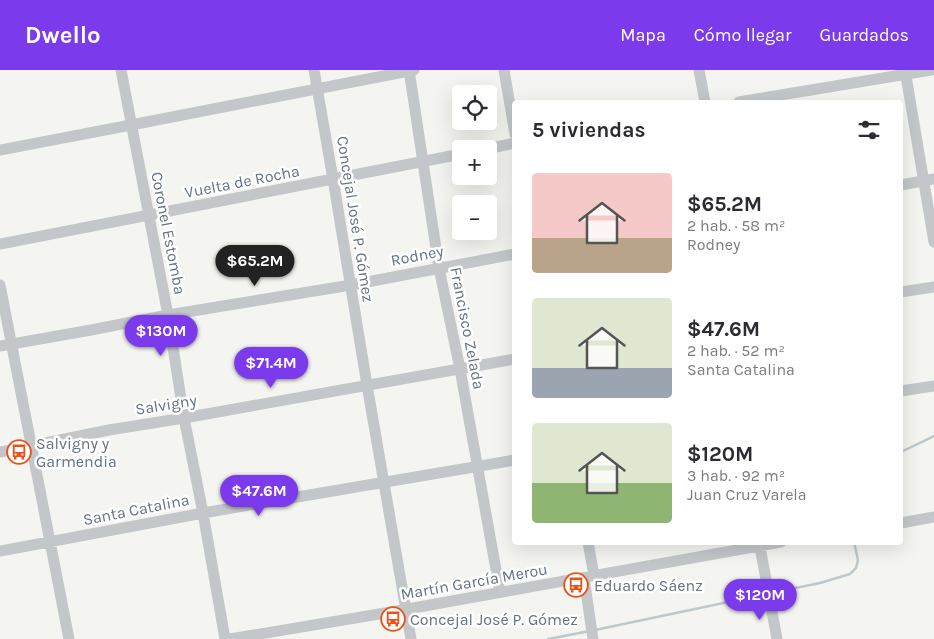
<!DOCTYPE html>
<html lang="es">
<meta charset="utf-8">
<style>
body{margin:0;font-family:Karla,sans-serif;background:#f7f7f7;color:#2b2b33;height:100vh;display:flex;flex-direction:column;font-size:19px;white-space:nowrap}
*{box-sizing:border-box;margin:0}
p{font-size:16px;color:#7c7c81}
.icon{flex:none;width:28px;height:28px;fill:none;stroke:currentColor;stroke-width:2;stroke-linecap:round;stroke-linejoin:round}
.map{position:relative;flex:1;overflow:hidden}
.sheet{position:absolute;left:512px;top:30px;width:391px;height:445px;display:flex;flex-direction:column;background:#fff;border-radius:5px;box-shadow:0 5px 20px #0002}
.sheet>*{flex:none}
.fabs{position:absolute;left:452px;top:15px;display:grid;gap:10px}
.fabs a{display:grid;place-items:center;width:45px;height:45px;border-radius:5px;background:#fff;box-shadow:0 5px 20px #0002;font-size:25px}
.price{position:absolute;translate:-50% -42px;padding:0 11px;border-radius:18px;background:#7c3aed;color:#fff;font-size:16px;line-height:32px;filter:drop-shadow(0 1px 2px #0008)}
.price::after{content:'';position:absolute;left:50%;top:30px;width:15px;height:11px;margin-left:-8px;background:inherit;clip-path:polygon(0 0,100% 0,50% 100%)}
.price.selected{background:#222;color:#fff}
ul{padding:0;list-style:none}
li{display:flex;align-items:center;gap:15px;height:125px;padding:0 20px}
li span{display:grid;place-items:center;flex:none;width:140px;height:100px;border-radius:5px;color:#555}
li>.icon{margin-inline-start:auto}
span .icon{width:60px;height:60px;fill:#fffc;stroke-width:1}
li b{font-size:21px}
h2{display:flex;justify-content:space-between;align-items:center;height:60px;padding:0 20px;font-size:21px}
header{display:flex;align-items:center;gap:30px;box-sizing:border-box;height:70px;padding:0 25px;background:#7c3aed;color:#fff}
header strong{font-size:24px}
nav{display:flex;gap:28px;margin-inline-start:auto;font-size:18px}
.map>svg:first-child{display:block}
</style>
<header>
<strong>Dwello</strong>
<nav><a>Mapa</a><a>Cómo llegar</a><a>Guardados</a></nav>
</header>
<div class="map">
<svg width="934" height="569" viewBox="0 0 934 569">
<rect width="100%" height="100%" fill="#f4f5f0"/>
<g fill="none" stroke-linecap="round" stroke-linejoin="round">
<path stroke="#bdc8cd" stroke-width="2.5" d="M901,382L934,366
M771,523L820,513L850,504L856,498L858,490L854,472
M595,560L766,524
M548,569L590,561"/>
<path stroke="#c4c7ca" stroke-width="11" d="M121,0L168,245L184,348L203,443L225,569
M314,0L333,109L367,315L411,569
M409,0L439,198L460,299L500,522
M504,0L515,64
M699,0L705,32
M905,0L934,172
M739,32L931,0
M486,79L515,73
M0,80L131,55L414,0
M901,115L934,109
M0,174L461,84
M0,215L69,569
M901,222L934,217
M0,276L91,260L168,245L351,215L515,184
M901,321L934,316
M0,382L109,360L184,348L515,289
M901,453L934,447
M588,472L594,506
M760,477L777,569
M0,481L203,443L515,390
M584,508L593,569
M230,569L391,542L781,472"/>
</g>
<defs>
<g id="bus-ring" transform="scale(1.25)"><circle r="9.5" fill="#fff" stroke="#eb5219" stroke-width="1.5"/><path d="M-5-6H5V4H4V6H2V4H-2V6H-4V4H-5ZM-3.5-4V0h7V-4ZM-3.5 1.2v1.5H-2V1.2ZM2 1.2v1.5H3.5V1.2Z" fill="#eb5219"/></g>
</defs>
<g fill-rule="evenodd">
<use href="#bus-ring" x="19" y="382"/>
<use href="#bus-ring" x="576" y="515"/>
<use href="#bus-ring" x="393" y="549"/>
</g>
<g text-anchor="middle" stroke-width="5" stroke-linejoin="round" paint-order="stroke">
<g font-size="16" fill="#627383" stroke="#fff">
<text transform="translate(242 111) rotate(-11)" y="6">Vuelta de Rocha</text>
<text transform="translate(356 149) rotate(81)" y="6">Concejal José P. Gómez</text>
<text transform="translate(169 163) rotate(79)" y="6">Coronel Estomba</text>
<text transform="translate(417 185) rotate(-11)" y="6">Rodney</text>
<text transform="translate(468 258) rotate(79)" y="6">Francisco Zelada</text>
<text transform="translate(166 334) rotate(-9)" y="6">Salvigny</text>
<text transform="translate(136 439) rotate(-11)" y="6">Santa Catalina</text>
<text transform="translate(474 511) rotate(-10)" y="6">Martín García Merou</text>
</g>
<g font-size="16" fill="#627383" stroke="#fff" text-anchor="start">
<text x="36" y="379">Salvigny y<tspan x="36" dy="18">Garmendia</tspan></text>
<text x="594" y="521">Eduardo Sáenz</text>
<text x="410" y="555">Concejal José P. Gómez</text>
</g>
</g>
</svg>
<div class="fabs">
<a><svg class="icon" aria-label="locate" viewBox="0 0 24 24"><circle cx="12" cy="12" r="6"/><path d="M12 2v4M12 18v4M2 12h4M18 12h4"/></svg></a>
<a>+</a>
<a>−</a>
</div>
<b class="price selected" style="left:255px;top:217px">$65.2M</b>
<b class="price" style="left:161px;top:287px">$130M</b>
<b class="price" style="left:271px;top:319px">$71.4M</b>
<b class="price" style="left:259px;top:447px">$47.6M</b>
<b class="price" style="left:760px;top:551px">$120M</b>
<section class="sheet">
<h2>5 viviendas<svg class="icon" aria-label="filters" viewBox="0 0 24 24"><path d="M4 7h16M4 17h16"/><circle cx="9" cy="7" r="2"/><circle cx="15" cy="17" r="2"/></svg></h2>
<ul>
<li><span style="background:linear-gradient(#f6c9c9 65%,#b9a48a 0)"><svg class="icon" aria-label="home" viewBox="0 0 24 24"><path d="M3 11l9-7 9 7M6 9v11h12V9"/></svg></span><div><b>$65.2M</b><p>2 hab. · 58 m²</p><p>Rodney</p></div></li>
<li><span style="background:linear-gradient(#dfe7d0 70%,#9aa5b1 0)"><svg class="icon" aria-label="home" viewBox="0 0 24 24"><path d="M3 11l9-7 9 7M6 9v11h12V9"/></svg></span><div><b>$47.6M</b><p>2 hab. · 52 m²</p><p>Santa Catalina</p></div></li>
<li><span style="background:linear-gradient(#dfe7d0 60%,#8fb573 0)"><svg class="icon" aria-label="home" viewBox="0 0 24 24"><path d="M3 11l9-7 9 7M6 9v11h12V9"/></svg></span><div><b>$120M</b><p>3 hab. · 92 m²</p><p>Juan Cruz Varela</p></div></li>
</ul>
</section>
</div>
